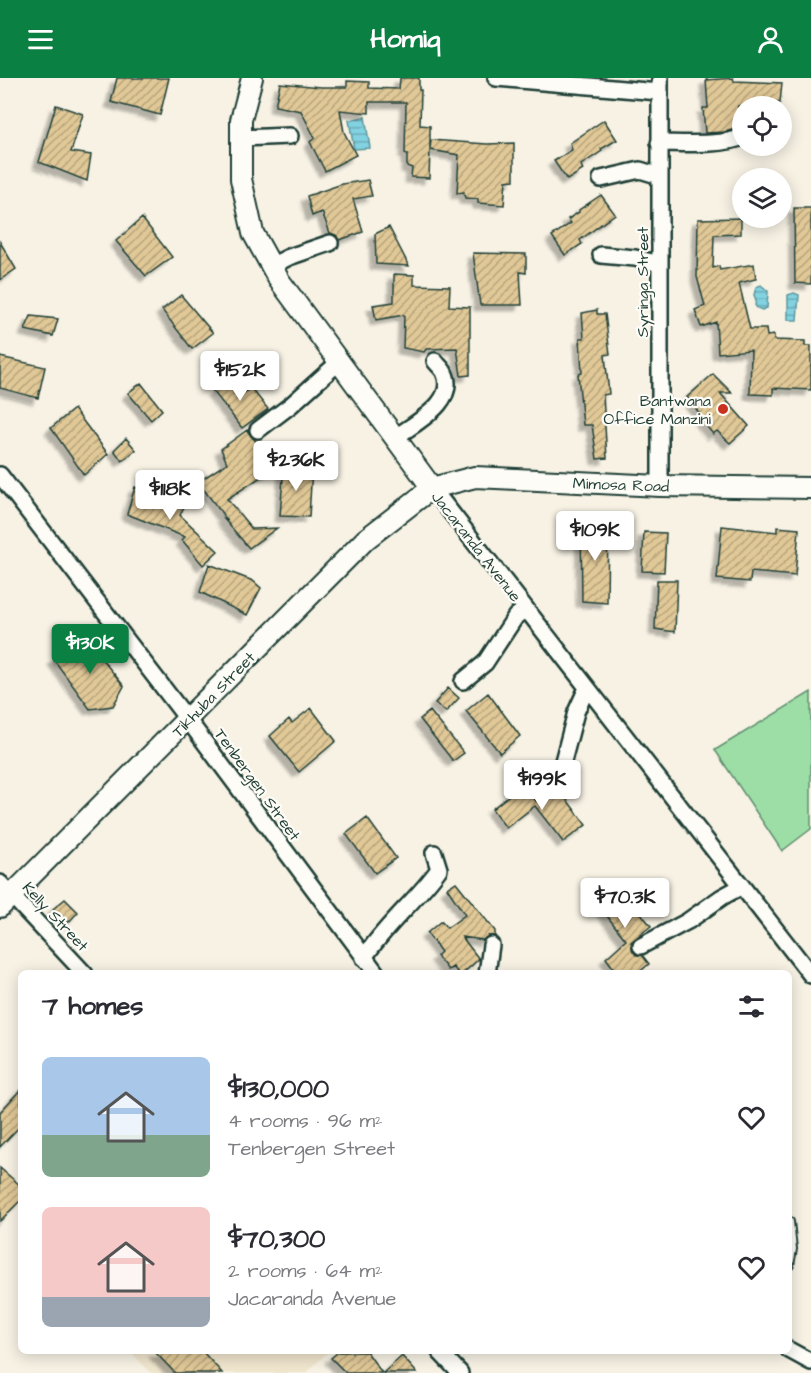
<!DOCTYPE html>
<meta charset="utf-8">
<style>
body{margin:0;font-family:"Architects Daughter",sans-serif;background:#f7f7f7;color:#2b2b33;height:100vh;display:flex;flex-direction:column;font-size:22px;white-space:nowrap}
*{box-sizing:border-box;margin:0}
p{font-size:20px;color:#7c7c81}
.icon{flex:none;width:33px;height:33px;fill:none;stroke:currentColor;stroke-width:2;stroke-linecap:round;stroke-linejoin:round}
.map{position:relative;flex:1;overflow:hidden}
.side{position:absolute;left:18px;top:892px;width:774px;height:384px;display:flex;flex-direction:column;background:#fff;border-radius:9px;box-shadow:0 3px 15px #0003}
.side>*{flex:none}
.buttons{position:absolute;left:732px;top:18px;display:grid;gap:12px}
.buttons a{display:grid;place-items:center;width:60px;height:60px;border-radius:50%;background:#fff;box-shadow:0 3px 15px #0003;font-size:30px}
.price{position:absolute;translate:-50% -51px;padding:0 14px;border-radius:6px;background:#fff;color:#222;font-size:20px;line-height:39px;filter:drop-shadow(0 2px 3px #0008)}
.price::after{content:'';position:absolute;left:50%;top:36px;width:18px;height:14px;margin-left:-9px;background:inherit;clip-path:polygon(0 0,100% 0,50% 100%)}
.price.selected{background:#0b8043;color:#fff}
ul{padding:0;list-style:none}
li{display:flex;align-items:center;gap:18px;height:150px;padding:0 24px}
li span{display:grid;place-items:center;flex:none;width:168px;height:120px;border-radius:9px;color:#555}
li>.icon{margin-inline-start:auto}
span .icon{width:72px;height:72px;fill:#fffc;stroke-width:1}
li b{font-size:26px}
h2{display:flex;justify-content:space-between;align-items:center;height:72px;padding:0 24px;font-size:26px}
header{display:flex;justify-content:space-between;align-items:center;height:78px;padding:0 24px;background:#0b8043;color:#fff;font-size:27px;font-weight:700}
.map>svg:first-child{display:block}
</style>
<header><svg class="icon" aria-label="menu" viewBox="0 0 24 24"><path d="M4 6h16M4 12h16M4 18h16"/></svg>Homiq<svg class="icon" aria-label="person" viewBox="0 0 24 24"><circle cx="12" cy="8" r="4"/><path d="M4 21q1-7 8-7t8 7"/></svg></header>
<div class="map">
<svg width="811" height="1295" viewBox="0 0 811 1295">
<defs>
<pattern id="water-rules" width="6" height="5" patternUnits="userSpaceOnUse" patternTransform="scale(1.5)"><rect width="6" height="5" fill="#83d2e1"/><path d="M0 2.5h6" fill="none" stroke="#6bacb7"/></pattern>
<pattern id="building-hatch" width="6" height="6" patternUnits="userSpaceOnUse" patternTransform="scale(1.5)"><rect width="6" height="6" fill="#e1c897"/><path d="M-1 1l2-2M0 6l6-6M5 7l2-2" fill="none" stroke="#b6a47c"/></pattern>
<filter id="shadow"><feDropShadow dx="-5.5" dy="5.5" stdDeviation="1.5" flood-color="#0004"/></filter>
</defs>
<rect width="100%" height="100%" fill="#f7f2e4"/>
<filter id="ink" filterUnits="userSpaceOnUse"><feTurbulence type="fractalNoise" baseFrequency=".0167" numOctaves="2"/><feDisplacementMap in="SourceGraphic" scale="12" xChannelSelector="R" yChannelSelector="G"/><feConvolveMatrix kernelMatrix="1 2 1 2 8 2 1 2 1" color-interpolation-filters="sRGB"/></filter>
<g filter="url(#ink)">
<path fill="#f0e5cd" d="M131,1274H328L306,1295H151Z"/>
<path fill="#9ddda6" stroke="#5e8d6d" stroke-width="1.5" d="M811,614V751L782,773L715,672Z"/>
<path fill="url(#water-rules)" stroke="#5b969c" stroke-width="1.5" d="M365,39L370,70L354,71L349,42Z
M761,207L768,213L767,230L762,232L757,230L755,227L756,222L754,217L756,209Z
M794,215L799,217L797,242H788V217Z"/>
<path fill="url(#building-hatch)" stroke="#1f3d34" stroke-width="1.5" filter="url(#shadow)" d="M117,0H169L160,37L111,24Z
M400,0H419V12H421L420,47L430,48V71L431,62L487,66L514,65V102L506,103L504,127L478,125V121L465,120L464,114L457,115L459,77L430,72L429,100L411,99L412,90L407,88V76L405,75L406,24H369V35L340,32L344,54L356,77L325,93L310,64L315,60L301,33L275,28L280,5L321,9H347V3L369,4V10L399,11Z
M733,0L734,3L782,5L780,25H778V28H738L740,50L724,54L705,55L703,30H708L706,2Z
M56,27L83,36L71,74L91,77L87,103L39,84Z
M604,42L617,62L601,71L602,73L581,87L583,92L567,102L554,83L572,72L570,65Z
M368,102L372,118L353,121L363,154L339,162L336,157L330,155L322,134L312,138L307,118L342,106Z
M601,117L615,136L580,162L582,166L565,177L552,158L571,145L568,141L579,134V132Z
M794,130H811V206L795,205Z
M142,140L172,179L146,198L116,163Z
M741,140V156L714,157L713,190L719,188L720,192L754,186L756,201L739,205L750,251H766L767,258L774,257V262L805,263V268H811V312L773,310V317L750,316L751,272L718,275L716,244L701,249L695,232L705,228L697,199L698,141Z
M389,149L409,188L376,186L375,156Z
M0,164L16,191L0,202Z
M473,175L526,176V195L520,194L522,227H480Z
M394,196L414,197V207L450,208L449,228L470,229V297L461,298L457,270L426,271L424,274L403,270L404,237L376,242L373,227L394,224Z
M181,217L213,255L192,271L162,232Z
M597,232V236H605L610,276L605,277L609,316L603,317L607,380L597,381L592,347H583L578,296L582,295L580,260H584L582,235Z
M31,238L58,241L53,258L25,252Z
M0,279L45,289L38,320L0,310Z
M713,296L732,315H720L749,348L730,365L717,353L713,356L697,337L700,336L687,319Z
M232,298L245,314L251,310L268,331L242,350L213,313Z
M141,305L162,332L151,342L128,315Z
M74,331L108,376L84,397L51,350Z
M247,352L251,358L268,376L277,370L284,384L227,421L252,451L277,450L249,470L224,441L227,442L198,404L227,385L221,371Z
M126,360L136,372L122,383L114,372Z
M284,387L312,390L309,439L280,438Z
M135,409L185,427L180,437L218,473L203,487L182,462L185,459L127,436Z
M581,445H608L607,525L582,523Z
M722,448L777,454V449L799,451L795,498L751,494L750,504L717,501Z
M644,454L666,455L664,494L642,493Z
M209,486L253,503L261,510L247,537L200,514Z
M657,502H677L675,554L655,551Z
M83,558L124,608L113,628L90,631L54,582Z
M448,610L459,620L446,634L435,625Z
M488,615L520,658L500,675L466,633Z
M311,630L336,663L299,694L270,658L289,641L292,645Z
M430,633L464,675L453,683L420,641Z
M523,706L536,723L556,707L586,747L563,764L535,728L506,750L492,731Z
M367,740L396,780L375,795L346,756Z
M456,804L495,853V858H488L483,862L462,859L479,881L462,896H459L453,889L448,892L437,878L441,874L427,855L441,843L447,850L465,837L447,810Z
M618,806L624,808L638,827L636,829L651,848L631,864L633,873L636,877H642L649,886L637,896H618L606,880L626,862L596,824Z
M65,821L78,834L68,845L53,831Z
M21,1011V1047L0,1069V1034Z
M0,1090L21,1108V1122L0,1143Z
M155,1274H203L222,1295H175Z
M338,1274H367L382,1295H346L331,1280Z
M402,1278L417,1295H383Z"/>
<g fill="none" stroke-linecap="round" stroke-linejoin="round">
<g stroke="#1f3d34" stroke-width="12">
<path id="service" d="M789,1144L792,1171L789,1187"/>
</g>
<g stroke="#1f3d34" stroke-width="20">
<path id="minor" d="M496,0L659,14
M241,60L290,58
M659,65C680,65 725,68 742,59
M601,101L640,92L660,98
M601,177L635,180L660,186
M271,188L289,179L330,165
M258,352L291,327L339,284
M395,360C414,345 459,324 444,294C442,290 437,286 435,283
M0,397L188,642L377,896
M660,408V0
M432,410L811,897
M463,603L485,585L516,538L526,531
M534,702L562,687L576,634L587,610
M0,805L85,896
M641,868L688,843L722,819L742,808
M364,880C385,847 416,823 439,791L434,775
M487,896L491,867
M789,1272L811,1284
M440,1274L460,1295"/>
</g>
<g stroke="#1f3d34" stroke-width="24">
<path id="tertiary" d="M252,0L241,42V101L253,155L279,202L432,410
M0,829L366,461L432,410L475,399L660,408L811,410"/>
</g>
<use href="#service" stroke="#fdfcf7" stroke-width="8"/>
<use href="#minor" stroke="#fdfcf7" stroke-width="15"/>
<use href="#tertiary" stroke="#fdfcf7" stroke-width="20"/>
</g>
</g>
<circle fill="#c8321e" stroke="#fdfcf7" stroke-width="2" cx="723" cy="331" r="6"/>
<g text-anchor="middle" stroke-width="4.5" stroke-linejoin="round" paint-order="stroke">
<g font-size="16" fill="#1f3d34" stroke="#fdfcf7">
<text transform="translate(642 204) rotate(-90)" y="6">Syringa Street</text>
<text transform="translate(621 406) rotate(2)" y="6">Mimosa Road</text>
<text transform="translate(477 468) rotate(52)" y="6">Jacaranda Avenue</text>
<text transform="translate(213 616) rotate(-46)" y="6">Tikhuba Street</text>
<text transform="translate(258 706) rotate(54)" y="6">Tenbergen Street</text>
<text transform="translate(56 838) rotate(47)" y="6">Kelly Street</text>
</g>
<g font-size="16" fill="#1f3d34" stroke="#fdfcf7" text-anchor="end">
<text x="711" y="328">Bantwana<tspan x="711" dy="18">Office Manzini</tspan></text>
</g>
</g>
</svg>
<div class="buttons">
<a><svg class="icon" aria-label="locate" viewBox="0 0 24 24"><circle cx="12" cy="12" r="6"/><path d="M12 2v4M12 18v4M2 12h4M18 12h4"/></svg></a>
<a><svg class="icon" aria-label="layers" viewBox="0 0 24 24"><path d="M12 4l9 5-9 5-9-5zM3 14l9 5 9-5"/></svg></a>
</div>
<b class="price" style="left:240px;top:324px">$152K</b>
<b class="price" style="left:296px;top:414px">$236K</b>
<b class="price" style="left:170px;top:443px">$118K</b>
<b class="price" style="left:595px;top:484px">$109K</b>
<b class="price selected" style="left:90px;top:597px">$130K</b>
<b class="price" style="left:542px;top:733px">$199K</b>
<b class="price" style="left:625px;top:851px">$70.3K</b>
<section class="side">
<h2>7 homes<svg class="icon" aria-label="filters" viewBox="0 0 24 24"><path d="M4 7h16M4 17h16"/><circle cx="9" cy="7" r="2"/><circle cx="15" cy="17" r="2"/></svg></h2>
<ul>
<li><span style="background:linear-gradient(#a9c7e8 65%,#7fa58c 0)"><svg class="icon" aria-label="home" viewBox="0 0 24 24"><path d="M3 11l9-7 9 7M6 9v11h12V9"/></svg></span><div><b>$130,000</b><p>4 rooms · 96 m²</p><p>Tenbergen Street</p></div><svg class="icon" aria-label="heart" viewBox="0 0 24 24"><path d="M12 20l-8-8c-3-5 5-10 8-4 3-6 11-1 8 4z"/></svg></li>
<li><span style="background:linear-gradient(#f6c9c9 75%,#9aa5b1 0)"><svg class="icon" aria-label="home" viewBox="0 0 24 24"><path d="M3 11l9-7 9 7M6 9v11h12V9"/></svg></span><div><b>$70,300</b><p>2 rooms · 64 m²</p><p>Jacaranda Avenue</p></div><svg class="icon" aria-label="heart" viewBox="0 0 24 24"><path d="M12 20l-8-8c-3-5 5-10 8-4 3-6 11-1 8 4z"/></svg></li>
</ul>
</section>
</div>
